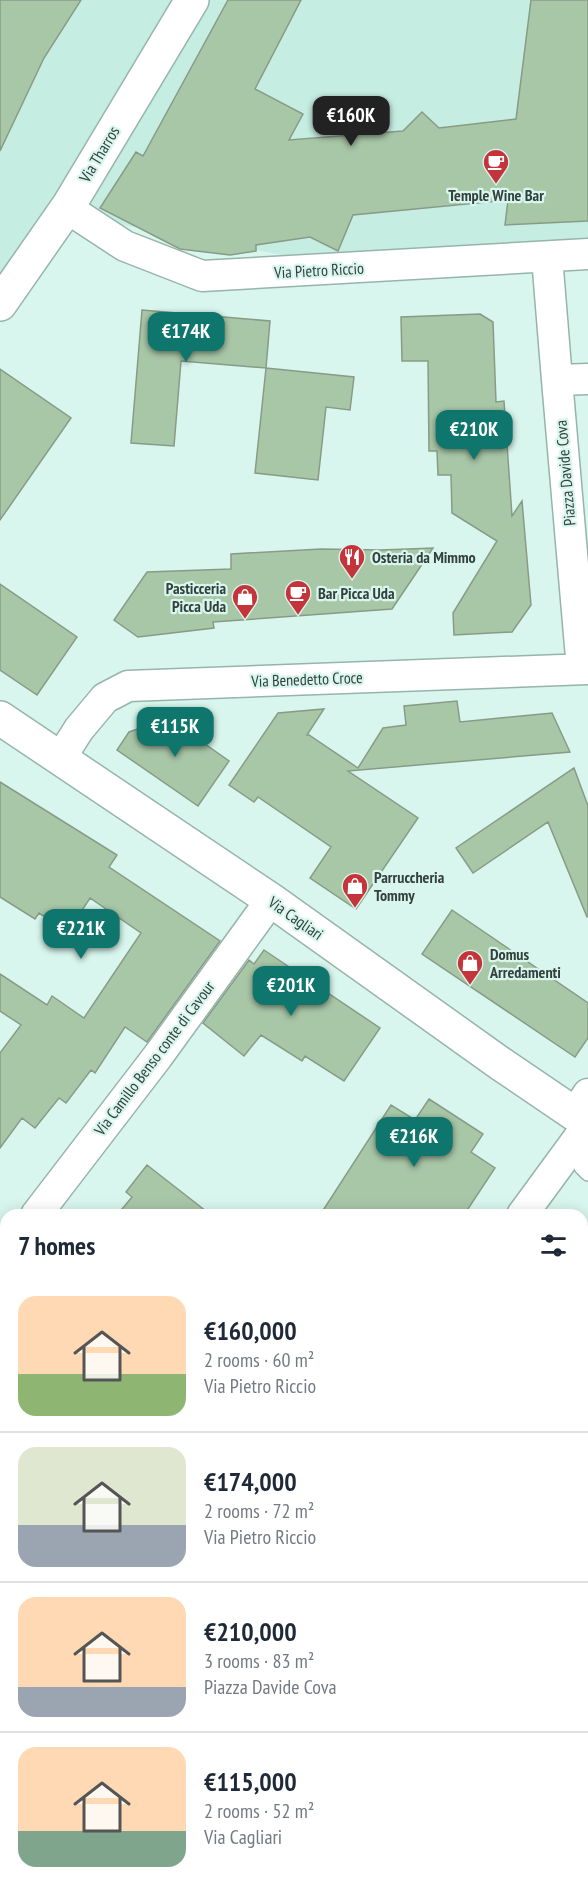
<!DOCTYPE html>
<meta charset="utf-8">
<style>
body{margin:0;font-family:"PT Sans Narrow",sans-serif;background:#f2f2f3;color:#1f2937;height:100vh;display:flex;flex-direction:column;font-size:22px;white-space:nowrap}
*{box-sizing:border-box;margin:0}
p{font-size:20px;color:#747a83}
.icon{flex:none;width:33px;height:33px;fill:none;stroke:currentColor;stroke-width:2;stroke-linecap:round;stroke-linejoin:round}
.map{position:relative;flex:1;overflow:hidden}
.details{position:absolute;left:0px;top:1209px;width:588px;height:684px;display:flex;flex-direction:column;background:#fff;border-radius:18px 18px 0 0;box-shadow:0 3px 15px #0003}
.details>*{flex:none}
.price{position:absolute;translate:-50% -51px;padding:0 14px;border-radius:12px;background:#0f766e;color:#fff;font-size:20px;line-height:39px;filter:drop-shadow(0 2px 3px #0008)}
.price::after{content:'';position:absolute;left:50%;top:36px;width:18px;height:14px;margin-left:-9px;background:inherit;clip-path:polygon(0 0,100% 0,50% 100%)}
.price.on{background:#222;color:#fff}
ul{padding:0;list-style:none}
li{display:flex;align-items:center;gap:18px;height:150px;padding:0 18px}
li+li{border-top:2px solid #e0e1e3}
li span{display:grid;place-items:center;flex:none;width:168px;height:120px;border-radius:18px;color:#555}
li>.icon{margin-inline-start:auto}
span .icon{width:72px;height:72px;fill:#fffc;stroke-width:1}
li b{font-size:26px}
h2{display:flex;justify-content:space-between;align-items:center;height:72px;padding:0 18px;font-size:26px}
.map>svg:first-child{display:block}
</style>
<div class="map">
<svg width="588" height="1893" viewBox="0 0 588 1893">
<rect width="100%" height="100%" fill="#d8f6ed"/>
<path fill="#c6ede1" d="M0,0H588V242L346,267L54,212L0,290Z"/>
<path fill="#a8c7a7" stroke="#899b88" stroke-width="1.5" d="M0,0H81L44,58L0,151Z
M228,0H301L255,89L303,114L289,140L403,131L422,112L439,128L516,119L531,0H588V221L505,225L508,200L353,215L338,251L310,237L256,245V251L230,255L180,249L100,208L136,152L143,156Z
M142,310L270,321L266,368L181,361L174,446L131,443Z
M480,314L493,322L496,402L504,401L512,516L522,501L531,605L512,632L454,635L453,613L497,541L452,513L451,475H438L437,451H429L428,361H402L401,317Z
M266,368L354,377L350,410L326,407L318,480L255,473Z
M0,369L71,418L0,520Z
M433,548L392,609L213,622L214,628L138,637L114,620L147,572L231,569V554L321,549L381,550Z
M0,584L77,637L37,695L0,670Z
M457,701L460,722L552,713L570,752L348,771L418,818L356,909L310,878L331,847L258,797L254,802L229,785L278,713L324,709L307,735H309L358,768L383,728L406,725L404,706Z
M149,717L166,729L171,720L229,761L198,806L117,750L129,732L141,728Z
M574,768L588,806V916L587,917L548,822L473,873L456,848Z
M0,782L117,855L109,867L220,941L147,1042L125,1027L95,1073L91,1070L66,1103L59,1098L35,1128L22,1118L0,1148V1053L21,1025L0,1011V974L47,1005L52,996L84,1018L141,933L90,898L68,932L39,913L35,919L0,897Z
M452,910L588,1003V1038L575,1057L422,954Z
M264,950L380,1028L344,1081L305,1056L302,1061L261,1035L244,1056L203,1023L249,960L254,964Z
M429,1099L483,1134L471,1152L495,1168L464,1215H320L391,1105L415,1120Z
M147,1165L211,1215H117L132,1197L126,1192Z"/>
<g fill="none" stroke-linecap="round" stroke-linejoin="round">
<g stroke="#97b4ab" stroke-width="18">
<path id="service" d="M588,1150L582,1167L588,1173"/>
</g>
<g stroke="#97b4ab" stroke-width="33">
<path id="minor" d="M67,208L125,246L202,276L588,254
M547,257L557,380
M582,669L557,380L588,379
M60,759L79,729L105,698L128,686L588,669
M574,1115L588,1094
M36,1215L158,1056L271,900
M522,1215L588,1125
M0,1262L6,1254
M22,1893L27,1887
M582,1893L588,1885"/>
</g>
<g stroke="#97b4ab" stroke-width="36">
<path id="tertiary" d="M0,304L69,205L192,0
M0,1693L6,1698
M277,1887L286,1893"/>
</g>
<g stroke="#97b4ab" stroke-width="36">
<path id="secondary" d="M0,718L271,900L501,1064L588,1123"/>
</g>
<use href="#service" stroke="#fff" stroke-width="15"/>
<use href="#minor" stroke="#fff" stroke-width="30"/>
<use href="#tertiary" stroke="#fff" stroke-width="33"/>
<use href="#secondary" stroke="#fff" stroke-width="33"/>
</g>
<defs>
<g id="cafe-pin" transform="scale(1.35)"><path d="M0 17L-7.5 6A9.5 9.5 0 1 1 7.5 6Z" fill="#c4343a" stroke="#d8f6ed"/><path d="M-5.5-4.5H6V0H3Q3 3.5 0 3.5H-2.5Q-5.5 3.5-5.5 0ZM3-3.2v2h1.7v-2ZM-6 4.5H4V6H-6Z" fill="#fff"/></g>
<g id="restaurant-pin" transform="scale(1.35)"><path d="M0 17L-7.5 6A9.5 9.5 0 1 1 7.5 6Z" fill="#c4343a" stroke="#d8f6ed"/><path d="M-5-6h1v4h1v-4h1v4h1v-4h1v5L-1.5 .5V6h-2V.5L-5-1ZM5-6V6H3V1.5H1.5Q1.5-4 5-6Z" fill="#fff"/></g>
<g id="shop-pin" transform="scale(1.35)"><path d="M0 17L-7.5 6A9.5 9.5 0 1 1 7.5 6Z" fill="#c4343a" stroke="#d8f6ed"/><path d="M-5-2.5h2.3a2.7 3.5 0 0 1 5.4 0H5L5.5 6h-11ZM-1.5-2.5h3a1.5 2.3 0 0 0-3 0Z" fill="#fff"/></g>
</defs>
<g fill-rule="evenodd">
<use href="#cafe-pin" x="496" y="162"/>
<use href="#restaurant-pin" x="352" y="557"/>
<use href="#cafe-pin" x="298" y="593"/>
<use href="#shop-pin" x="245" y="597"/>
<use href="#shop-pin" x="355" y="886"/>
<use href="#shop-pin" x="470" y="963"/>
</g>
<g text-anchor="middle" stroke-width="4.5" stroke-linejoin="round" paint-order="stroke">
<g font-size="16" fill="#33403c" stroke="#d8f6ed">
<text transform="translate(99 154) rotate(-59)" y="6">Via Tharros</text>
<text transform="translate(319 270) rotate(-3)" y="6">Via Pietro Riccio</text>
<text transform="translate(565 473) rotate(-95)" y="6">Piazza Davide Cova</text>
<text transform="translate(307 679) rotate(-2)" y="6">Via Benedetto Croce</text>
<text transform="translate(296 918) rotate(35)" y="6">Via Cagliari</text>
<text transform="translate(154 1058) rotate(-53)" y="6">Via Camillo Benso conte di Cavour</text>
</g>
<g font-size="16" font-weight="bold" fill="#33403c" stroke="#d8f6ed" text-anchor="start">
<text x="496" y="201" text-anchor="middle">Temple Wine Bar</text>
<text x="372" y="563">Osteria da Mimmo</text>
<text x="226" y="594" text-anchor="end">Pasticceria<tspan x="226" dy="18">Picca Uda</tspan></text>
<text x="318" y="599">Bar Picca Uda</text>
<text x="374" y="883">Parruccheria<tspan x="374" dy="18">Tommy</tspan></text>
<text x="490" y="960">Domus<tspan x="490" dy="18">Arredamenti</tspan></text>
</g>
</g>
</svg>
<b class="price on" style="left:351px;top:147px">€160K</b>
<b class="price" style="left:186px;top:363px">€174K</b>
<b class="price" style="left:474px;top:461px">€210K</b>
<b class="price" style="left:175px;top:758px">€115K</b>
<b class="price" style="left:81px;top:960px">€221K</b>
<b class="price" style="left:291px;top:1017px">€201K</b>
<b class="price" style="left:414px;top:1168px">€216K</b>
<section class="details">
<h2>7 homes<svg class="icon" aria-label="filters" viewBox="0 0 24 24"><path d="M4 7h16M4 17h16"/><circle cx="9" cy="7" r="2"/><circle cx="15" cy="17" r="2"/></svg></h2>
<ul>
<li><span style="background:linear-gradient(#ffd9b3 65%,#8fb573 0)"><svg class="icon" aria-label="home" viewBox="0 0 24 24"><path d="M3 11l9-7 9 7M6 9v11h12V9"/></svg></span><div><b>€160,000</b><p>2 rooms · 60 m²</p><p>Via Pietro Riccio</p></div></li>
<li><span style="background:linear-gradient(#dfe7d0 65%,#9aa5b1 0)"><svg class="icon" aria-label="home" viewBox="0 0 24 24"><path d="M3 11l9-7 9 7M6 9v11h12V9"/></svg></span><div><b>€174,000</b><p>2 rooms · 72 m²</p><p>Via Pietro Riccio</p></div></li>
<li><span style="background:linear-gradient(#ffd9b3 75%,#9aa5b1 0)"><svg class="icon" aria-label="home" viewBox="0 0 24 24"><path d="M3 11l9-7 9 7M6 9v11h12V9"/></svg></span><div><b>€210,000</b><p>3 rooms · 83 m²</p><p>Piazza Davide Cova</p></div></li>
<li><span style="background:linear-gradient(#ffd9b3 70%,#7fa58c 0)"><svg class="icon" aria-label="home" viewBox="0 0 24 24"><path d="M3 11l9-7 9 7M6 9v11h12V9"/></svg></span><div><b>€115,000</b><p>2 rooms · 52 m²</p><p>Via Cagliari</p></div></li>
</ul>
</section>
</div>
